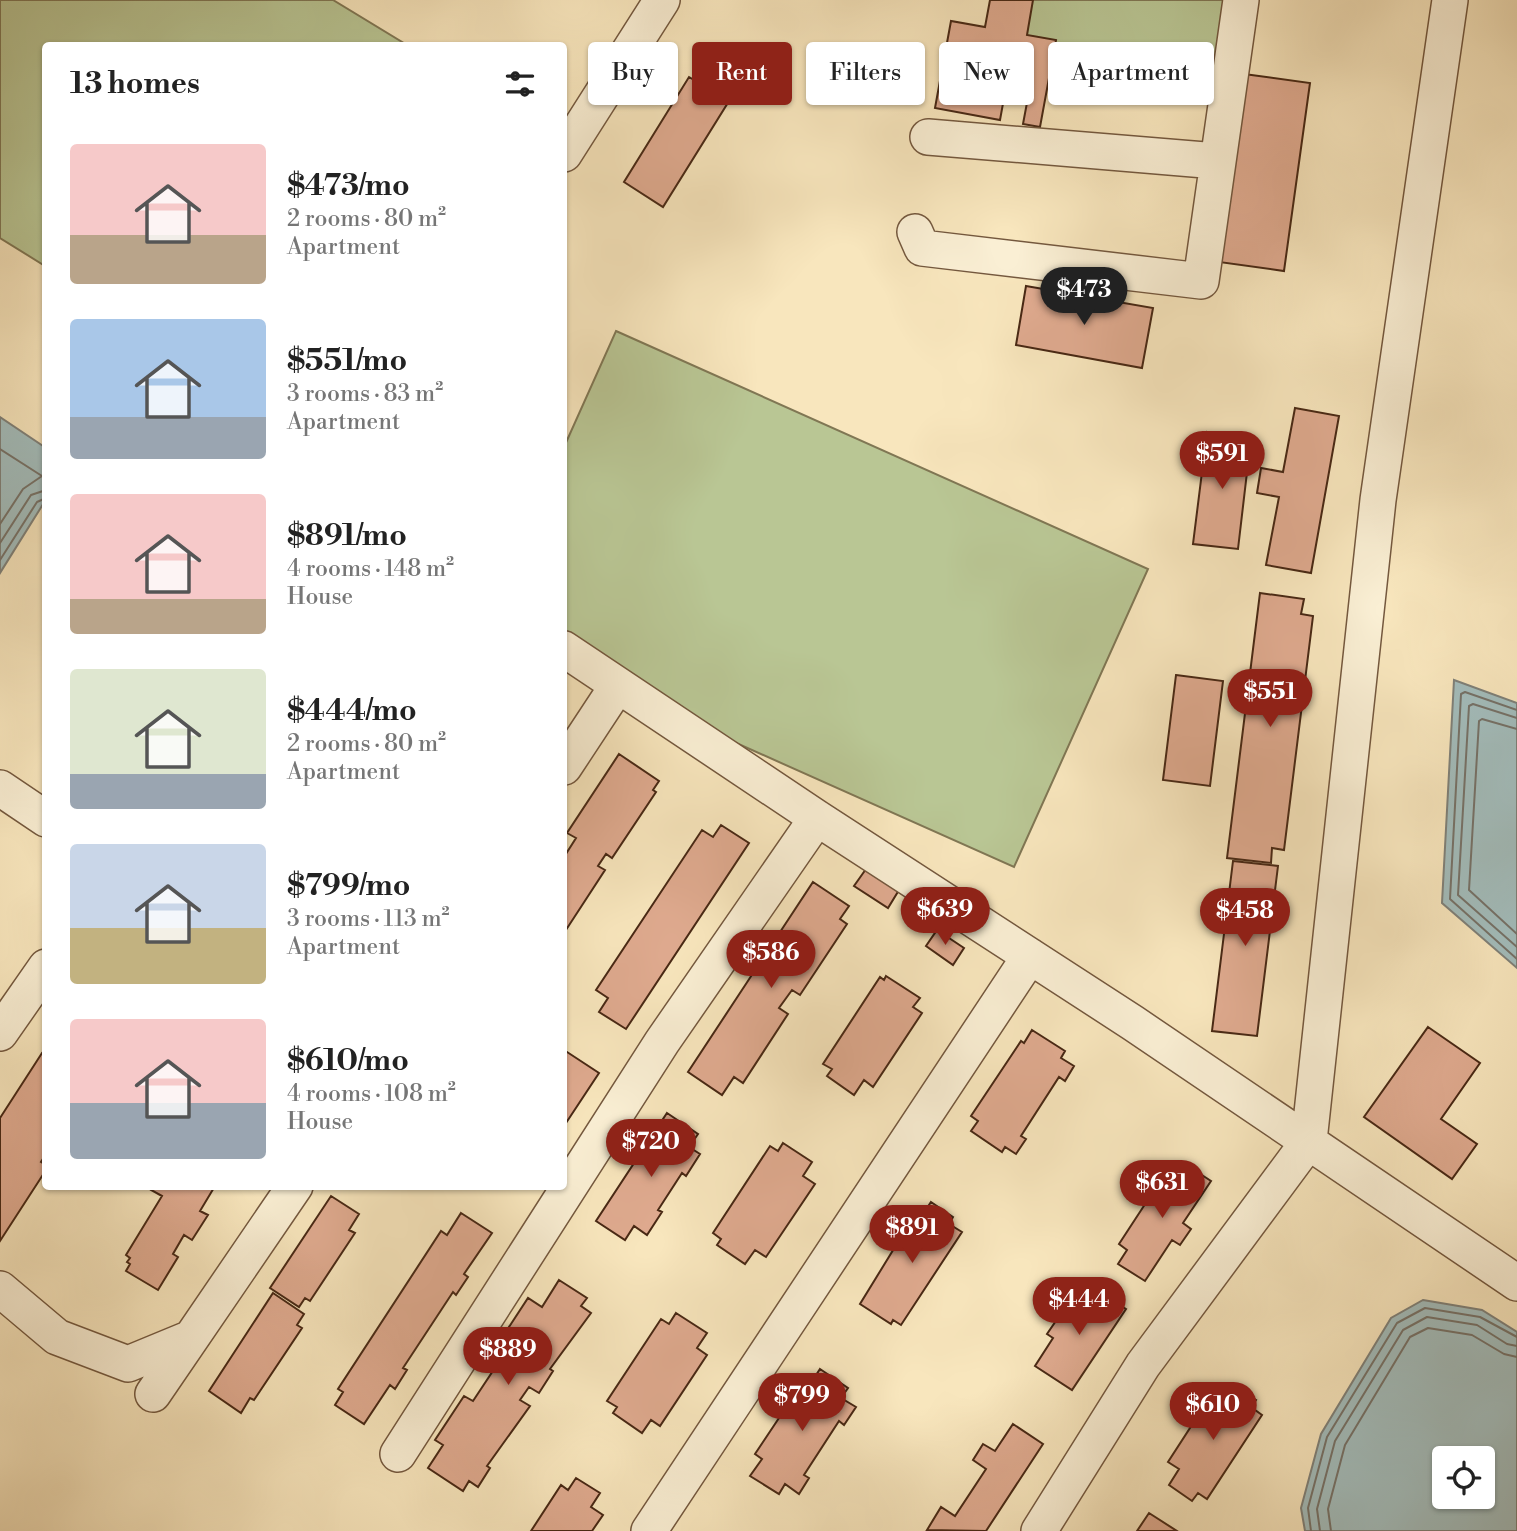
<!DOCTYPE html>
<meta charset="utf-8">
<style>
body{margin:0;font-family:"Libre Bodoni",serif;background:#f6f6f6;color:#222;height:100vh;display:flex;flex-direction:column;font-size:26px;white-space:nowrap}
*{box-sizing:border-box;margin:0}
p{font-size:23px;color:#767676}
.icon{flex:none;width:38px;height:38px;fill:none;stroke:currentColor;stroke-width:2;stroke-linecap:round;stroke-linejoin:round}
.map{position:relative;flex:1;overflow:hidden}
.panel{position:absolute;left:42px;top:42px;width:525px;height:1148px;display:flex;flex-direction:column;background:#fff;border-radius:7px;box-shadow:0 2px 5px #0004}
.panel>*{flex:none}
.guide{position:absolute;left:588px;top:42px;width:665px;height:63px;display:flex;gap:14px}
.buttons{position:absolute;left:1432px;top:1446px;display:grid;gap:14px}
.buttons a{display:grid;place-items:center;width:63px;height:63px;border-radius:7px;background:#fff;box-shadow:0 2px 5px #0004;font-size:35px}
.price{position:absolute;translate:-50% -60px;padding:0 16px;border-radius:24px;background:#8f2418;color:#fff;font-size:23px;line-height:46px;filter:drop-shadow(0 2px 4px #0008)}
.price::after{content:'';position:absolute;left:50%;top:42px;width:21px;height:16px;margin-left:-10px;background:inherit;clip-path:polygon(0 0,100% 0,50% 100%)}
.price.active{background:#222;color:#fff}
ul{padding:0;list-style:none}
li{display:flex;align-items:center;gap:21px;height:175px;padding:0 28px}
li span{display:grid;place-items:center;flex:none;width:196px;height:140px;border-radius:7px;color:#555}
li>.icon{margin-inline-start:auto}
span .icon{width:84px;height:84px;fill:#fffc;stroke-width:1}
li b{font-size:30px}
h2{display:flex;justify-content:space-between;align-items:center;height:84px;padding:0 28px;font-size:30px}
.chip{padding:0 24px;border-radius:7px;background:#fff;box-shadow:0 2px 5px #0004;font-size:24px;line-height:63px}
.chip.active{background:#8f2418;color:#fff}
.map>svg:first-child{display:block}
</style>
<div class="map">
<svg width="1517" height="1531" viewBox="0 0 1517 1531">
<rect width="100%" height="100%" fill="#f8e6bd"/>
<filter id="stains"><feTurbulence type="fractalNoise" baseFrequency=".00286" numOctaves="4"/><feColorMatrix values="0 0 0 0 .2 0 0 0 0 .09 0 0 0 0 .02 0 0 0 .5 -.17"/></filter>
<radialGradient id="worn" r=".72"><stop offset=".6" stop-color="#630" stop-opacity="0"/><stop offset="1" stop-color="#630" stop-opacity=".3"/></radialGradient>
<path fill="#b9c694" stroke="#807754" stroke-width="2" d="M0,0H333L407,45L46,46L45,266L0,238Z
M1028,0H1248L1233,78L1021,38Z
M616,331L1148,569L1014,867L564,666V447Z"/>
<path fill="#a3bdbc" stroke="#7f8179" stroke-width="2" fill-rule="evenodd" d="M0,417L46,448L45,501L0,573Z
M1454,680L1517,703V968L1442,903Z
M1423,1300L1482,1310L1517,1332V1531H1305L1301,1508L1321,1434L1391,1318ZM1444,1458H1482V1496H1444Z"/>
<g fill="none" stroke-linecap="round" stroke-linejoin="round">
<path stroke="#767268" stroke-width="2" d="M0,449L42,476L23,489L0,524
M0,543L31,495L46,490
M0,560L37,502L46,498
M1517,710L1465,692L1461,694L1450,899L1517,959
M1517,718L1473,704L1469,706L1458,895L1517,947
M1517,729L1482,719L1479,721L1469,890L1517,934
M1311,1531L1308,1508L1327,1437L1397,1323L1425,1308L1480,1317L1517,1337
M1320,1531L1317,1509L1335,1441L1403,1330L1427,1317L1477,1325L1507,1344L1517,1346
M1331,1531L1328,1509L1345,1445L1410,1337L1428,1328L1472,1335L1504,1354L1517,1357"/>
</g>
<path fill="#dfaa8f" stroke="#482814" stroke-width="2" d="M990,0H1033L1027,35L1056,40L1040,127L1023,124L1029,92L1006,87L1000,120L935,108L951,21L985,27Z
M1244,74L1310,83L1284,271L1219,262Z
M689,77L729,101L663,207L624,182Z
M1026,286L1153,308L1142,368L1016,345Z
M1295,408L1339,416L1311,573L1266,565L1279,497L1257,493L1261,468L1283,472Z
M1207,432L1251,438L1238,549L1193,544Z
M1260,593L1304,599L1301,614L1313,616L1284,850L1272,848L1271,863L1227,858Z
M1176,675L1223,681L1210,786L1163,780Z
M619,754L659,781L653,790L656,792L612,858L606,854L598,866L605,870L564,933V857L576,838L567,833Z
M721,825L749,843L626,1029L599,1012L608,998L596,990L702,830L713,837Z
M1233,861L1278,866L1257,1036L1212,1031Z
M866,869L899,890L888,908L854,886Z
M813,882L849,906L840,919L847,924L800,995L792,990L779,1008L788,1014L743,1083L734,1077L722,1095L688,1072Z
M937,930L964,948L953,965L926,946Z
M886,976L920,998L913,1007L922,1013L873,1087L864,1080L854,1095L827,1076L832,1069L823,1064L880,977L884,980Z
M1428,1027L1480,1063L1441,1119L1477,1144L1452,1179L1364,1117Z
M1032,1030L1065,1051L1061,1058L1074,1066L1065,1081L1059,1077L1021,1136L1026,1139L1016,1154L1005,1147L1002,1152L971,1131L978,1121L971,1116L1021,1041L1024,1043Z
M564,1050L599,1073L564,1126Z
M42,1053L46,1055V1154L41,1162L46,1165V1170L0,1241V1118Z
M667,1113L698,1134L689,1147L700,1154L686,1176L682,1173L658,1210L662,1212L647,1235L634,1226L625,1240L596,1221Z
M783,1143L812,1162L803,1176L815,1184L766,1257L755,1250L745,1264L717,1245L721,1239L713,1233L770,1146L778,1151Z
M1185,1164L1211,1181L1183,1223L1191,1229L1180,1245L1172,1240L1145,1281L1118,1264L1127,1250L1119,1244L1168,1169L1178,1175Z
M154,1186H215L200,1211L208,1215L192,1240L184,1235L173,1254L178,1257L158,1290L126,1271L130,1264L127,1262L130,1258L126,1255L162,1196L151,1190Z
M331,1196L359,1214L349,1230L355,1233L310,1301L305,1298L299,1307L270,1288Z
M931,1202L953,1217L949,1224L962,1232L901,1325L893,1320L891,1324L860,1304L914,1216L919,1220Z
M461,1213L492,1233L464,1274L468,1277L456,1295L453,1292L403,1368L407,1370L395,1389L390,1385L364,1424L335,1405L343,1392L338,1389L441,1231L447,1235Z
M559,1280L587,1298L581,1306L591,1313L550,1369L553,1371L539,1393L529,1387L520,1400L530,1406L487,1466L490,1468L478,1487L469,1481L463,1491L428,1468L443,1445L435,1440L464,1396L473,1401L516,1336L507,1330L528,1298L542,1307Z
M1088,1285L1126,1309L1072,1390L1035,1366L1053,1338L1047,1334L1060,1315L1065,1319Z
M273,1293L304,1314L297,1325L302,1328L254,1400L250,1398L241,1413L209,1391Z
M676,1313L707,1333L697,1348L707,1355L660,1426L651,1420L642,1433L613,1413L617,1407L607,1401L661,1319L669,1324Z
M820,1369L848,1388L841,1398L856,1407L844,1425L839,1421L804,1475L809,1478L799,1494L785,1484L779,1494L750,1476L762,1459L755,1454L803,1382L809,1386Z
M1232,1384L1256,1400L1251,1407L1262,1415L1207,1499L1198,1493L1192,1501L1169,1485L1179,1469L1168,1462L1214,1391L1223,1397Z
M1013,1424L1043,1444L986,1531L927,1530L941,1507L955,1516L986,1469L973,1460L983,1444L995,1451Z
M576,1478L600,1493L591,1507L603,1515L592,1531H531L561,1485L568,1490Z
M1149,1513L1177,1531H1137Z"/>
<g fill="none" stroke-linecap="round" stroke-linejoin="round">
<g stroke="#74583e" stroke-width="38">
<path id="minor" d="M928,137L1217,161
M564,154L662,0
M915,232L922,248L1201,281L1241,0
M564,649L817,818L1133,1023L1517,1283
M564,767L618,685
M0,788L46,819
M0,1033L46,967
M0,1289L57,1337L128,1364L191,1338
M153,1394L295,1186
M398,1454L662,1042L817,818
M649,1531L1030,956
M1039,1531L1143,1365L1309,1141L1378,500L1450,0"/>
</g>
<use href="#minor" stroke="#faefd4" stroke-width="35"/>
</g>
<rect width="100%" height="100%" filter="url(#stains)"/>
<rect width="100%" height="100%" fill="url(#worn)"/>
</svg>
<div class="buttons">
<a><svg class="icon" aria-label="locate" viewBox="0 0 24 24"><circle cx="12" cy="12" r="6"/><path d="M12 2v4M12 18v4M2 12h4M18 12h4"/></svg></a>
</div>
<b class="price active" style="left:1084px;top:327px">$473</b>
<b class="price" style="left:1222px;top:491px">$591</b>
<b class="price" style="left:1270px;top:729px">$551</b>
<b class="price" style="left:945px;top:947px">$639</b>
<b class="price" style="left:1245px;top:948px">$458</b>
<b class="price" style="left:771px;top:990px">$586</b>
<b class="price" style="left:651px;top:1179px">$720</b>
<b class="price" style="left:1162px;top:1220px">$631</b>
<b class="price" style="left:912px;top:1265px">$891</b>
<b class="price" style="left:1079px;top:1337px">$444</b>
<b class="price" style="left:508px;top:1387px">$889</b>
<b class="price" style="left:802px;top:1433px">$799</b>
<b class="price" style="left:1213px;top:1442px">$610</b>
<div class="guide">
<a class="chip">Buy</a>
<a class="chip active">Rent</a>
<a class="chip">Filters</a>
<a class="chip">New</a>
<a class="chip">Apartment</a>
</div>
<section class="panel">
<h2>13 homes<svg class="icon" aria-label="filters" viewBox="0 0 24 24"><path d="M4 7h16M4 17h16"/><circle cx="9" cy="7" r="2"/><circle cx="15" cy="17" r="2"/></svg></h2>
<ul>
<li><span style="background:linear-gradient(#f6c9c9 65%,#b9a48a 0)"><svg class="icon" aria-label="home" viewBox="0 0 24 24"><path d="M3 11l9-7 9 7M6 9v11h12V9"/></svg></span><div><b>$473/mo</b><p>2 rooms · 80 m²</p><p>Apartment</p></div></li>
<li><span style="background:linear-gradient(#a9c7e8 70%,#9aa5b1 0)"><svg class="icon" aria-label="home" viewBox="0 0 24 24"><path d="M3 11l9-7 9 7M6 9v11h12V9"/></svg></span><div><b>$551/mo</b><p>3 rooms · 83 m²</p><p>Apartment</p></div></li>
<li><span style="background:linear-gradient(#f6c9c9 75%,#b9a48a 0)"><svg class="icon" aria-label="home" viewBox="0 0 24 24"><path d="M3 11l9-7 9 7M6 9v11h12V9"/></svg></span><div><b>$891/mo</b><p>4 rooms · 148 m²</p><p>House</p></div></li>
<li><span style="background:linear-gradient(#dfe7d0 75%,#9aa5b1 0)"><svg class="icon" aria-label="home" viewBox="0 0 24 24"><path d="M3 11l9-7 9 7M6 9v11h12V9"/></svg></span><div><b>$444/mo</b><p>2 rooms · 80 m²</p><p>Apartment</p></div></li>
<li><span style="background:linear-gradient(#c9d6e8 60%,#c2b280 0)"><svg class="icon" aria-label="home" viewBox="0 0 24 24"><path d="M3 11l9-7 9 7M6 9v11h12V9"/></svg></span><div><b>$799/mo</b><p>3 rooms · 113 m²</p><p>Apartment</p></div></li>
<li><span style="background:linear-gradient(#f6c9c9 60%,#9aa5b1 0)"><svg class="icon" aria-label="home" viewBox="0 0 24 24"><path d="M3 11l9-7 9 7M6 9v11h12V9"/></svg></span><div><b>$610/mo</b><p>4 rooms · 108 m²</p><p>House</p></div></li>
</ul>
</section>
</div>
